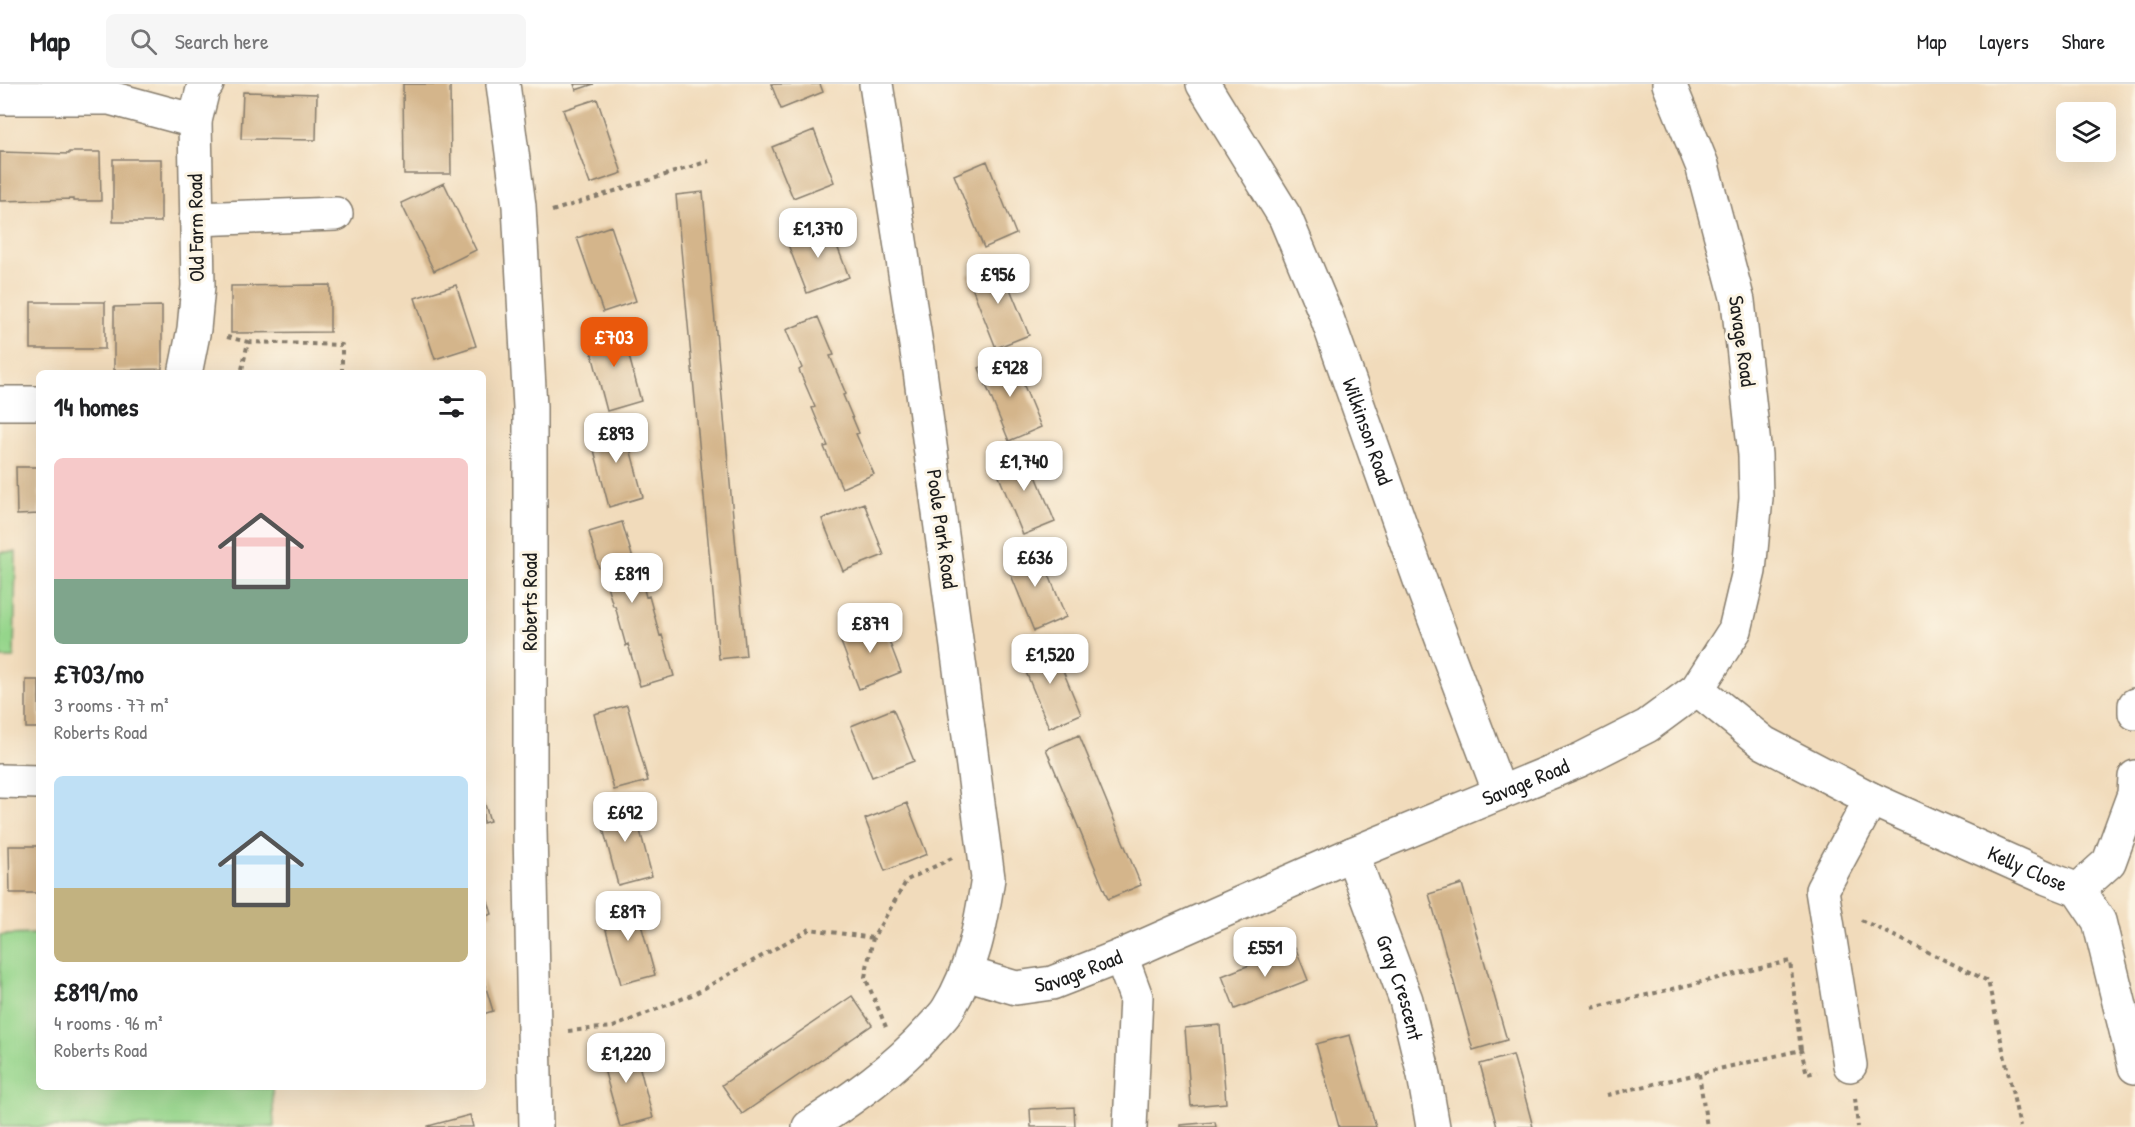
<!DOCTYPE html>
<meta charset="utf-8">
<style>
body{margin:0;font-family:"Patrick Hand",sans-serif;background:#f6f6f6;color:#202124;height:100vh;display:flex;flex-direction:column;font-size:22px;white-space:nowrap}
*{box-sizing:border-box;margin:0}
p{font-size:20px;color:#757577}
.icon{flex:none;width:33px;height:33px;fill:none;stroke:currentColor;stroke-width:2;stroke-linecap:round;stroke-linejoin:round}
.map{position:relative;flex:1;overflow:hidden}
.panel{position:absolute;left:36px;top:286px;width:450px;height:720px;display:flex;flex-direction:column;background:#fff;border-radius:9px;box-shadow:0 6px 24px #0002}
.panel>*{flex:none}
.tools{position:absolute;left:2056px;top:18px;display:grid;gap:12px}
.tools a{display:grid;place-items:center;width:60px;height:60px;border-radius:9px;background:#fff;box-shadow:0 6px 24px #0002;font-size:30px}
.price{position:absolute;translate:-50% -51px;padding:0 14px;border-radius:12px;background:#fff;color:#222;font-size:20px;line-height:39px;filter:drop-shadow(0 2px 3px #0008)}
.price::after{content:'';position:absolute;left:50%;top:36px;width:18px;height:14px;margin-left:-9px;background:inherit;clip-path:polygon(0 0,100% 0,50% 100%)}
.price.current{background:#ea580c;color:#fff}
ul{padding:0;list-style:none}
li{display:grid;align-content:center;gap:12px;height:318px;padding:0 18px}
li span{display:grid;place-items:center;height:186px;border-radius:9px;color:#555}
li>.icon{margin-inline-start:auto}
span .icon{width:108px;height:108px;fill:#fffc;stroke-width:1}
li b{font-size:26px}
h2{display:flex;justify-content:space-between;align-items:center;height:72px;padding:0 18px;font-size:26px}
header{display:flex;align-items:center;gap:36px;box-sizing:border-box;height:84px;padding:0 30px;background:#fff;border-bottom:2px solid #e0e0e0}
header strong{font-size:28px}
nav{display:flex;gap:33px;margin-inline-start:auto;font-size:21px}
.search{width:420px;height:54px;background:#f6f6f6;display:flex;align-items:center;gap:15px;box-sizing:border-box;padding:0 21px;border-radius:9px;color:#757577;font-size:22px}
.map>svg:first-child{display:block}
</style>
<header>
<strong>Map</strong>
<div class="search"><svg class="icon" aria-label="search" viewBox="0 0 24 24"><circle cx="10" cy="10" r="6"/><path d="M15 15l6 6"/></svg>Search here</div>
<nav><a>Map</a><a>Layers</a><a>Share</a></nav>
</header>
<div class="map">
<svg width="2135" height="1043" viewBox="0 0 2135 1043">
<rect width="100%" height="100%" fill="#fcf5e5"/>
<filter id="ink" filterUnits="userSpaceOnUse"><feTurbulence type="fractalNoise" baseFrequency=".0167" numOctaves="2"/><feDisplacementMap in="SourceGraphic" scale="12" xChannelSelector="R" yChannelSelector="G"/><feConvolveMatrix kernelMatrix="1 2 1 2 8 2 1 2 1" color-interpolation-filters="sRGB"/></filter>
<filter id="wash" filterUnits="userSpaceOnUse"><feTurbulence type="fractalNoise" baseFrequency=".008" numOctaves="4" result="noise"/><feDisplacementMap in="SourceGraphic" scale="24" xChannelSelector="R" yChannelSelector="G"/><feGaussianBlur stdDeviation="1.35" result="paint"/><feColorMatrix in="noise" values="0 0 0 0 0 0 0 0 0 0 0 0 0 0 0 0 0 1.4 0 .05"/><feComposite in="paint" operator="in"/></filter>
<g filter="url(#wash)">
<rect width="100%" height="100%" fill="#f1dbbb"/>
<path fill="#95d58b" stroke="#587854" stroke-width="1.5" d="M0,468H16L14,574H0Z
M39,850V1004H272L274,1043H0V851Z"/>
<g id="blocks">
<path fill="#d4b58b" d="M403,0H450L451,90H404Z
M574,0H594L576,6Z
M771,0H820L823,8L781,25Z
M243,8L317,10L316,56L241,55Z
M597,15L622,89L590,100L563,26Z
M814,46L834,98L793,114L772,63Z
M0,68L69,70V68H100L101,117H73V115L0,117Z
M113,75H161V138H113Z
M987,77L1016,150L984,164L954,91Z
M444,99L476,166L434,187L401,119Z
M703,108L746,572L719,575L676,111Z
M829,141L849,193L807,209L787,158Z
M611,142L636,217L603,228L577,154Z
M999,178L1029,251L996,264L967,191Z
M330,201V248L231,249V202Z
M456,201L476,262L435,275L415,214Z
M31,218H105V265H31Z
M162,222V285L114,286V223Z
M818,233L834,271L830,272L846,310L843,311L859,349L856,350L874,390L842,404L824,363L828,362L812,324L815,323L799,286L802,284L786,246Z
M621,242L641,317L607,327L587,251Z
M1011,270L1041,343L1009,357L979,284Z
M623,338L643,413L609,423L589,347Z
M1025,365L1055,438L1023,451L993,378Z
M16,383H39V430L17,431Z
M864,419L884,471L843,487L822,435Z
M622,438L633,475L636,474L646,513L649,512L660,552L662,551L674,592L640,602L628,560L626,562L615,522H613L602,484H599L589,448Z
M1037,461L1066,533L1034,547L1004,474Z
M881,536L901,588L859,605L839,553Z
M1051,558L1081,630L1049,644L1019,571Z
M26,596H39V644H26Z
M627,621L648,697L614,706L594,630Z
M893,625L914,677L872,693L851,642Z
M1079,651L1141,801L1108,815L1046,665Z
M483,714L490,737L483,739Z
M632,716L652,792L618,801L598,725Z
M907,719L927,770L885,787L865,735Z
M9,762H39V809H10Z
M1462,800L1507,956L1473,966L1429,810Z
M483,801L492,830L483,833Z
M634,815L655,891L621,900L600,824Z
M1295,863L1308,896L1235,925L1222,892Z
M483,894L493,927L483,930Z
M852,912L872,941L742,1030L722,1001Z
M1220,941L1226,1019L1191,1022L1185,944Z
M1350,951L1360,988L1376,1043H1339L1316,960Z
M633,958L653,1034L620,1043L599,967Z
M1513,971L1524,1009L1533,1043H1497L1480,980Z
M1074,1023L1075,1043H1031L1030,1025Z
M470,1031L473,1043H428V1042Z
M1215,1038L1216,1043H1180V1041Z"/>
</g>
</g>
<g filter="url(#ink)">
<use href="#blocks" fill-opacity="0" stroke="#867c6c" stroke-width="1.5"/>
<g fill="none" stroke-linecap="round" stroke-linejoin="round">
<g stroke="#867c6c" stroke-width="36">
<g id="minor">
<path d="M503,0L519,122L530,323V745L536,1043"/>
<path id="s1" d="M1203,0L1285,133L1326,231L1421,499L1500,709"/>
<path d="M0,14H110L195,37"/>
<path d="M196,135L336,130"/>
<path d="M185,290L194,245L198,202L195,37L203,5L207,0"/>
<path d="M0,319H39"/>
<path id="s2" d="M1697,605L1764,659L1871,715L2047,794L2078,806L2099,837L2135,983"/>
<path d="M2135,621V629"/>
<path d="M0,697L39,698"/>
<path id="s3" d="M1352,770L1406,916L1424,991L1433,1043"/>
<path d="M2078,806L2109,778L2134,710L2135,693"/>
<path d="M1121,872L1136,913L1130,1043"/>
<path id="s4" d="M966,889L1016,904L1052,899L1121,872L1352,770L1580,676L1647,642L1697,605L1735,546L1749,487L1756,414L1755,371L1738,217L1702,81L1669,0"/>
<path d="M1850,981L1822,806L1871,715"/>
<path d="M809,1043C853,1014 895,985 930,946C936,939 944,932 948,925C973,885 981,840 988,794L920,287L876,0"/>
</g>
</g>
<path stroke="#867c6c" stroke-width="4" stroke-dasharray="4.5 4.5" stroke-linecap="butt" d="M552,127L709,77
M227,253L248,258L241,290
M248,258L342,261V290
M1861,836L1988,897L2020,1043
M1592,924L1790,877L1801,966
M886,943L865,893L873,854L907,796L952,774
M568,947L613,943L694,910L810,845L873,854
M1699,990L1707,1043
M1607,1011L1801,966L1807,990L1817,988
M1855,1014L1858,1043"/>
<use href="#minor" stroke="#fff" stroke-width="33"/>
</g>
</g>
<g text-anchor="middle" stroke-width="6" stroke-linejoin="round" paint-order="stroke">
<g font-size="21" fill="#1c1c1c" stroke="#fcf5e5">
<text transform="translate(196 144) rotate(-91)" y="7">Old Farm Road</text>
<text transform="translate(1742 257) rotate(82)" y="7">Savage Road</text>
<text dy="7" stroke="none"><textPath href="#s1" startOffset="386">Wilkinson Road</textPath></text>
<text transform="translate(942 445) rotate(82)" y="7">Poole Park Road</text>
<text transform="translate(530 518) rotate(-90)" y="7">Roberts Road</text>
<text dy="7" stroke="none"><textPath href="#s4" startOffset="603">Savage Road</textPath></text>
<text dy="7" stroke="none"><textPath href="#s2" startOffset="378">Kelly Close</textPath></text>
<text dy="7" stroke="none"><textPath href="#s4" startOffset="117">Savage Road</textPath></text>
<text dy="7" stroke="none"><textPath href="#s3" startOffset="142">Gray Crescent</textPath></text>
</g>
</g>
</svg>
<div class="tools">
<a><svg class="icon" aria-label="layers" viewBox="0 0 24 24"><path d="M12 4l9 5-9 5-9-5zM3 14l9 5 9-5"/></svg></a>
</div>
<b class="price" style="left:818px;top:175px">£1,370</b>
<b class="price" style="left:998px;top:221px">£956</b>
<b class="price current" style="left:614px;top:284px">£703</b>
<b class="price" style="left:1010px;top:314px">£928</b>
<b class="price" style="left:616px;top:380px">£893</b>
<b class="price" style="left:1024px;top:408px">£1,740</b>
<b class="price" style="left:1035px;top:504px">£636</b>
<b class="price" style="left:632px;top:520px">£819</b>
<b class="price" style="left:870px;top:570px">£879</b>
<b class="price" style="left:1050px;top:601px">£1,520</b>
<b class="price" style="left:625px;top:759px">£692</b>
<b class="price" style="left:628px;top:858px">£817</b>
<b class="price" style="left:1265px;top:894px">£551</b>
<b class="price" style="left:626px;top:1000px">£1,220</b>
<section class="panel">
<h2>14 homes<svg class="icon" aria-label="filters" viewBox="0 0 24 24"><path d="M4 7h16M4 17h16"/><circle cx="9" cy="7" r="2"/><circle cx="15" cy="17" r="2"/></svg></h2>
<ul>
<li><span style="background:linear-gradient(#f6c9c9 65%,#7fa58c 0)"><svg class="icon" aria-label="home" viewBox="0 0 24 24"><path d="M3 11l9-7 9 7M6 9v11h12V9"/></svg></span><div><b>£703/mo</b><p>3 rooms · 77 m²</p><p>Roberts Road</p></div></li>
<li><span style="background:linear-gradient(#bfe0f5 60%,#c2b280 0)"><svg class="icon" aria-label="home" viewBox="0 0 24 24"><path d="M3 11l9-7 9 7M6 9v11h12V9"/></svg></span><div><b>£819/mo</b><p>4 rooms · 96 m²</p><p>Roberts Road</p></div></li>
</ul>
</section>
</div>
